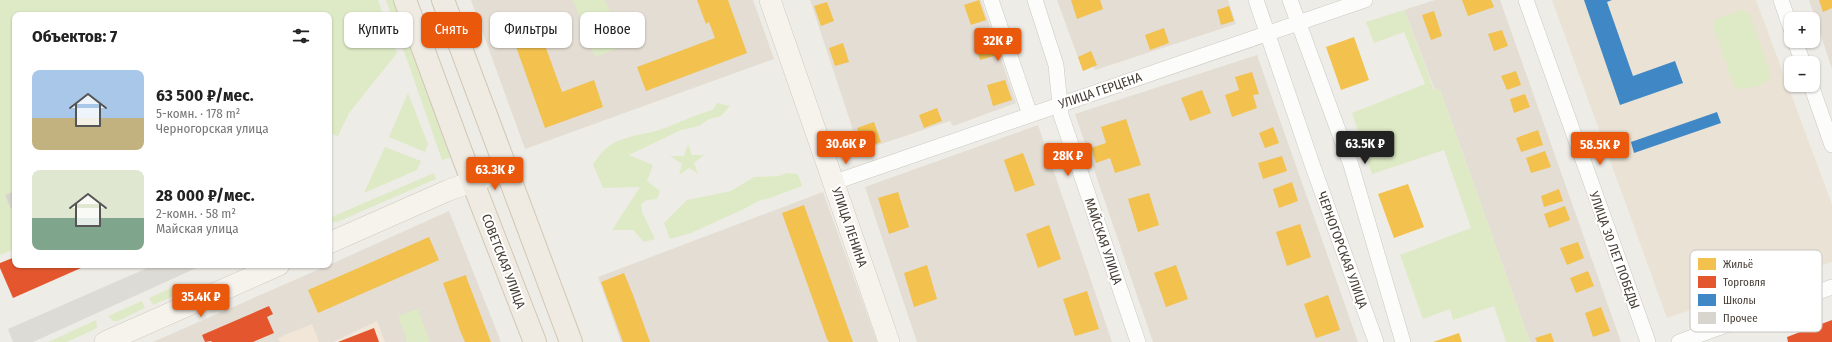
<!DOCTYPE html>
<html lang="ru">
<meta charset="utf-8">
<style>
body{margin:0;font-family:"Fira Sans Condensed",sans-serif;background:#f2f2f2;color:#222;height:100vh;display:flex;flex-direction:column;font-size:15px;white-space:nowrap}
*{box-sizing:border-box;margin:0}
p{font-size:13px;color:#767676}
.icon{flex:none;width:22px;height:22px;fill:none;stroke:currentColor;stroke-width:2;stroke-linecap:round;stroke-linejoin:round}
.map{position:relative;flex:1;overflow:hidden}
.side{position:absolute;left:12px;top:12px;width:320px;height:256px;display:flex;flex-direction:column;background:#fff;border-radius:8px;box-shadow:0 1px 3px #0004}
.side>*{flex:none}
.guide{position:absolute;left:344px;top:12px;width:380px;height:36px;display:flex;gap:8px}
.controls{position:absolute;left:1784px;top:12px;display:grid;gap:8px}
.controls a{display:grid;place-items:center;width:36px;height:36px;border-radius:8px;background:#fff;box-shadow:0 1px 3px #0004;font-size:20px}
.price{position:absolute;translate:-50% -34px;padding:0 9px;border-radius:4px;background:#ea580c;color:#fff;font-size:13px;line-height:26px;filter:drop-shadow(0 1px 2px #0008)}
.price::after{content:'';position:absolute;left:50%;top:24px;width:12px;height:9px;margin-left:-6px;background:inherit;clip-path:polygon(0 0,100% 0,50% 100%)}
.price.active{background:#222;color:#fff}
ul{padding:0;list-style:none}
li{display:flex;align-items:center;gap:12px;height:100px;padding:0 20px}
li span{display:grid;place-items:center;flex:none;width:112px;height:80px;border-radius:8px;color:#555}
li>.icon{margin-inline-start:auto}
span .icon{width:48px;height:48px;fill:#fffc;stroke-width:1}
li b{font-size:17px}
h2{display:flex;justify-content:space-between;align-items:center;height:48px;padding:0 20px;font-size:17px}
.pill{padding:0 14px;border-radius:8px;background:#fff;box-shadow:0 1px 3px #0004;font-size:14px;line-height:36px}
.pill.active{background:#ea580c;color:#fff}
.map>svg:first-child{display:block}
</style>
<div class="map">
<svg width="1832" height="342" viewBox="0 0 1832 342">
<rect width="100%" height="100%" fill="#eeece6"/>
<path fill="#e3ddd3" d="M471,0H753L774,59L525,149Z
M810,0H981L1016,103L953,126L950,121L860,151Z
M1057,0H1228L1236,24L1095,70L1093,66L1083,71Z
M1435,0H1500L1621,342H1530L1440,89L1435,90L1404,10Z
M1809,0H1832V69Z
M1257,55L1358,342H1153L1075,114Z
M1038,125L1112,342H917L865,187Z
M823,192L877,342H621L598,277Z
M449,211L501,342H153L329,265Z"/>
<path fill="#f2e6d8" d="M377,321L385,342H333Z
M312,324L319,342H280L278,338Z"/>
<path fill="#eae3d5" d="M1552,0H1756L1832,204V262L1667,318Z"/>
<path fill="#deeac5" d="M0,0H378L397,53L349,113L338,136L329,133V15H15V249L0,255Z
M386,0H398L455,156L442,160Z
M573,0H605L623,46L595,57Z
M1404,10L1434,90L1440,89L1530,342H1506L1494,306L1453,320L1450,309L1423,319L1400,255L1471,228L1444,150L1372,174L1352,113L1425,84L1404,32L1374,43L1366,22Z
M1742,10L1750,14L1771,76C1768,85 1741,93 1734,87L1713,27L1715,19Z
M408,93L428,144L425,152L389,137Z
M717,103L730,106L721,116L709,119L699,126L681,130L629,155L653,165L647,181L660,191L657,199L647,200L641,204L642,212L655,239L644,242L633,230H612L640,187L603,188L593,164C598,158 604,148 612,144C626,136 640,135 656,131C675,125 693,115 713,110Z
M688,144L692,155H704L694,163L698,174L689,168L679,175L682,164L670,156H684Z
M385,147L421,161L417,170L364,193Z
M434,173L436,179L337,222L329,221V218Z
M787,173L798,174L802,186L770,198L758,201L744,209L691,233L670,239L664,223L687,200L731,191L754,177L779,176Z
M182,283L171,297L153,305L149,298Z
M142,301L145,308L118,321H113L108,316Z
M418,309L430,342H407L398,316Z
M96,320L97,327L95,329L67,342H48Z"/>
<path fill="#dddbd6" d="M154,265H203L33,342H13L8,329Z"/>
<path fill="#f2c14e" d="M697,0H728L747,53L646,91L637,67L715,38L709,22L706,24Z
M979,0L986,20L971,25L964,5Z
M1071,0H1100L1103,9L1077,19Z
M1462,0H1491L1494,7L1468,16Z
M1819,0H1832V8L1823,12Z
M827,2L834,21L821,26L814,6Z
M1229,6L1234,21L1221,25L1217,10Z
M1434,11L1442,36L1431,40L1422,15Z
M535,18L562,92L594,80L603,107L545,128L509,27Z
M1164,28L1169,43L1150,50L1145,35Z
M1502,30L1508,46L1494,51L1488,34Z
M1354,37L1369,80L1341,90L1326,47Z
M992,39L997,55L980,60L975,45Z
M843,43L849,62L835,66L829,48Z
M1091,51L1097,65L1083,71L1078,57Z
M1516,71L1521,85L1507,90L1501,76Z
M1252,72L1259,94L1253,95L1257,108L1232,117L1225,95L1239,90L1235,77Z
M1005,80L1012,100L993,106L987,85Z
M1202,90L1211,113L1190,121L1181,98Z
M1525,94L1530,107L1514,113L1510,99Z
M937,108L942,121L924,128L919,115Z
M1126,119L1141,165L1115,173L1110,158L1096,163L1091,148L1106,143L1101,127Z
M874,122L881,142L865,148L857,128Z
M1273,127L1279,143L1265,148L1259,133Z
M1538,130L1543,145L1521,152L1516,138Z
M1545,151L1551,167L1531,173L1526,158Z
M1023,153L1035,185L1015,192L1004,160Z
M1282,156L1287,171L1263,179L1258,163Z
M1292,182L1298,201L1279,208L1273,189Z
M1408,184L1424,227L1394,238L1378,194Z
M1559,189L1563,201L1544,207L1541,196Z
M898,192L909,227L889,234L878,198Z
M1149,193L1159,225L1138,232L1128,199Z
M804,205L853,342H829L827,339L782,213Z
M1565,206L1570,220L1549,228L1544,214Z
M1300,224L1311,257L1287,266L1276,232Z
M1049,225L1061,259L1038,268L1026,234Z
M429,237L439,260L318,313L308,290Z
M1578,242L1584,258L1567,265L1560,248Z
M927,265L937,299L914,307L904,273Z
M1176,265L1188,299L1166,307L1154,273Z
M1588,271L1594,286L1576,293L1570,278Z
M624,273L633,295L650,342H623L601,282Z
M466,275L467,279L491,342H465L461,333L443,283Z
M1087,291L1099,329L1075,336L1063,299Z
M1328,295L1340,330L1316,338L1304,304Z
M1601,307L1610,331L1593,337L1585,313Z
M1459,333L1462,342H1433Z
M1551,333L1554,342H1537L1535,338Z"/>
<path fill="#e4572e" d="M15,257V265H79L81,268L13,298L0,268V263Z
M269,306L273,314L267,317L274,333L253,342H212L211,341L205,342L202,335Z
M1832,320V342H1788L1787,337Z
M374,328L379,342H338Z"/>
<path fill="#3f88c5" d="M1584,0H1612L1607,2L1633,76L1675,61L1683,83L1620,105Z
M1717,112L1721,123L1634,153L1631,142Z"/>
<path fill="#d8d5cf" d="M15,191V207L11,209L5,195Z"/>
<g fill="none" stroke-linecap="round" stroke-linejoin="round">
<g stroke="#cbc8c2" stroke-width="16">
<path id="street" d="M991,0L1030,115
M1035,0L1056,65L1061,115L1138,342
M1256,0L1312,164L1376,342
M1290,0L1351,165L1403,342
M1526,0L1648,342
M1781,0L1791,29
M1795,41L1803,63
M1811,85L1832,145
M835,182L1365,0
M1679,342L1832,287"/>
</g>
<g stroke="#cfcabe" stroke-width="22">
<path id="secondary" d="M770,0L889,342
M329,243L449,190L505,170
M105,342L279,265"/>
</g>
<g stroke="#d1c7b3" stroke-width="24">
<path id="primary" d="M405,0L463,157L535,342
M443,0L571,342"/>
</g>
<use href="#street" stroke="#fcfcfb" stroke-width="15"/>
<use href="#secondary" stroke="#f6f3ed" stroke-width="21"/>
<use href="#primary" stroke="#f0ebe2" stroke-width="22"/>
</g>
<g text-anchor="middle" stroke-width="4" stroke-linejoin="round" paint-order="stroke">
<g font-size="13" fill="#443c33" stroke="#fff">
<text transform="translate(1100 90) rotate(-19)" y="5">УЛИЦА ГЕРЦЕНА</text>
<text transform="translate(850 227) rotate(71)" y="5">УЛИЦА ЛЕНИНА</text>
<text transform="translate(1104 241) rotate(71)" y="5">МАЙСКАЯ УЛИЦА</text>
<text transform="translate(1343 250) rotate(70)" y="5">ЧЕРНОГОРСКАЯ УЛИЦА</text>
<text transform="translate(1615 250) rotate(70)" y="5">УЛИЦА 30 ЛЕТ ПОБЕДЫ</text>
<text transform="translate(504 261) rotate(69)" y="5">СОВЕТСКАЯ УЛИЦА</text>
</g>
</g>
<rect x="1690" y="250" width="132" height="82" rx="6" fill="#fff" stroke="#c7c4c2" stroke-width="1"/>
<rect x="1698" y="258" width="18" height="12" fill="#f2c14e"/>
<rect x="1698" y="276" width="18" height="12" fill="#e4572e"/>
<rect x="1698" y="294" width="18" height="12" fill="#3f88c5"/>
<rect x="1698" y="312" width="18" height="12" fill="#d8d5cf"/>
<g font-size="11" fill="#443c33">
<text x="1723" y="268">Жильё</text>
<text x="1723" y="286">Торговля</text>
<text x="1723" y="304">Школы</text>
<text x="1723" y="322">Прочее</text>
</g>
</svg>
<div class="controls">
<a>+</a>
<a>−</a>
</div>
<b class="price" style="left:998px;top:62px">32K ₽</b>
<b class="price" style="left:846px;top:165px">30.6K ₽</b>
<b class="price active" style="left:1365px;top:165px">63.5K ₽</b>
<b class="price" style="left:1600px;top:166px">58.5K ₽</b>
<b class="price" style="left:1068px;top:177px">28K ₽</b>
<b class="price" style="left:495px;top:191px">63.3K ₽</b>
<b class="price" style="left:201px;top:318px">35.4K ₽</b>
<div class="guide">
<a class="pill">Купить</a>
<a class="pill active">Снять</a>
<a class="pill">Фильтры</a>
<a class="pill">Новое</a>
</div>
<section class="side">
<h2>Объектов: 7<svg class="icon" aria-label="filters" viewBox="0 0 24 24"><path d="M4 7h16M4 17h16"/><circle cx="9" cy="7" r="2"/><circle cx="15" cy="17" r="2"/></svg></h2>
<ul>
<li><span style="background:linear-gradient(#a9c7e8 60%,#c2b280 0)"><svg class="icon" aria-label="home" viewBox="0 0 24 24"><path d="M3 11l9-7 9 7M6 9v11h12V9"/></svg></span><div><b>63 500 ₽/мес.</b><p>5-комн. · 178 m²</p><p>Черногорская улица</p></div></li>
<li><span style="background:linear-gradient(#dfe7d0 60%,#7fa58c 0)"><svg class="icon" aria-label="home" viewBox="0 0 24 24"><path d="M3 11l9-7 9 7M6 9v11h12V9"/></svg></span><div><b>28 000 ₽/мес.</b><p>2-комн. · 58 m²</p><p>Майская улица</p></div></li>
</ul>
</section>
</div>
